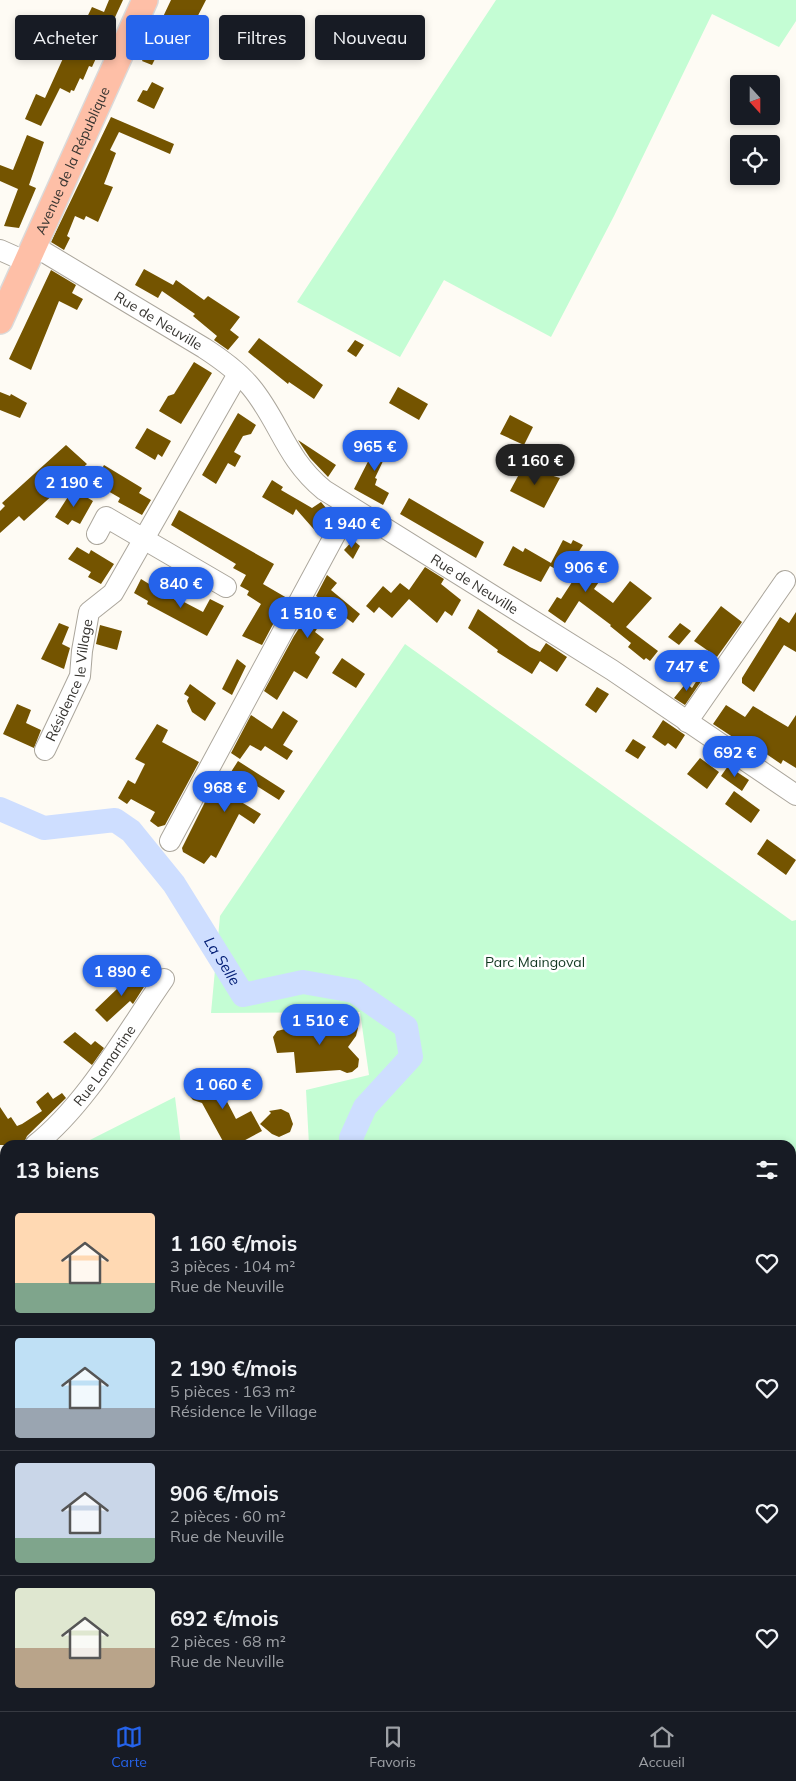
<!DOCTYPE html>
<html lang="fr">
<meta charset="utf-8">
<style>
body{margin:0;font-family:Mulish,sans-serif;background:#20242c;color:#f1f3f6;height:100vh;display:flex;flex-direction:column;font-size:19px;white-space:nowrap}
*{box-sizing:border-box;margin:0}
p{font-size:16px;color:#9ea1a6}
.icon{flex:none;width:28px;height:28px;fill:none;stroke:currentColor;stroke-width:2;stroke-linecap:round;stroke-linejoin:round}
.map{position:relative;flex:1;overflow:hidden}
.drawer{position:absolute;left:0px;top:1140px;width:796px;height:571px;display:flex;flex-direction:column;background:#171b24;border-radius:15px 15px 0 0;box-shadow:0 2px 8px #0003}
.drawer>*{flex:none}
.hud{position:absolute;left:15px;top:15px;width:500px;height:45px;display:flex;gap:10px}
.needle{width:32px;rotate:159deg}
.tools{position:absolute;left:730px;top:75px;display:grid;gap:10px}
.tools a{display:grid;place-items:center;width:50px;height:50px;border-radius:5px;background:#171b24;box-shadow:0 2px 8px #0003;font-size:25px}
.price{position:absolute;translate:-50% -42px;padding:0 11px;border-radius:18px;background:#2563eb;color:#fff;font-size:16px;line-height:32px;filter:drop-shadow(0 1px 2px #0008)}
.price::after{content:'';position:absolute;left:50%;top:30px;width:15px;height:11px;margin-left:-8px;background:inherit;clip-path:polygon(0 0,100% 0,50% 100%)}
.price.active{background:#222;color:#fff}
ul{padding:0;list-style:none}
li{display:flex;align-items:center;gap:15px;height:125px;padding:0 15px}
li+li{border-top:1px solid #363941}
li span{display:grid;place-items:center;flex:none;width:140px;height:100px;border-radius:5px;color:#555}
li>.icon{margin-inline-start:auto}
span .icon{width:60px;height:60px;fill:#fffc;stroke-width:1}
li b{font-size:21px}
h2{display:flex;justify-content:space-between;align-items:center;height:60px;padding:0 15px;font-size:21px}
.chip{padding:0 18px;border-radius:5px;background:#171b24;box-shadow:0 2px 8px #0003;font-size:18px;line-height:45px}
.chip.active{background:#2563eb;color:#fff}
.tabs{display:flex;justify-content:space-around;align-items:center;height:70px;border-top:1px solid #363941;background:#171b24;font-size:14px;color:#9ea1a6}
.tabs a{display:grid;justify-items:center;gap:2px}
.tabs .active{color:#2563eb}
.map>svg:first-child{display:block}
</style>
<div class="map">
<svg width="796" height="1711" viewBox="0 0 796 1711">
<rect width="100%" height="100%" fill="#fefbf4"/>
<path fill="#c4fdd4" d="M496,0H796V21L779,47L712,14L614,216L551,337L444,280L400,357L297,302Z
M405,644L792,921L796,920V1711H94L93,1706H791V1145H309L306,1090L369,1075L360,1012L211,1013L220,916Z
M175,1097L181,1145H80Z
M5,1183V1449L0,1432V1185Z"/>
<path fill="#73cc91" d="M607,1706H674V1711H608Z"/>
<path fill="#cedeff" stroke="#a0abc1" d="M237,1706H396L397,1708L395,1711H244Z"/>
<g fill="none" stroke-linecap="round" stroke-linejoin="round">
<g stroke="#cedeff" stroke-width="24">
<path id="s1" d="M0,809L44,828L115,820L131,831L174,884L243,995L303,982L354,991L406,1027L411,1057L365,1107L351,1138L353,1145"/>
<path d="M791,1605L796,1611"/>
</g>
</g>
<path fill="#745400" d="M109,0H123L92,67L89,66L83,80L80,78L74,91L71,90L70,93L60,88L41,126L25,119L36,94L45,98L70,43L74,44L92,7L104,12Z
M171,0H206L189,33L204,41L194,59L173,47L169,52L161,47L152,65L142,61Z
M152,82L164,88L154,109L137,101L143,90L147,91Z
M111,117L174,144L170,154L119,132L110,150L116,153L104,184L113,187L98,222L86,216L84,220L75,216L67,236L70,238L64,250L51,242Z
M27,135L44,142L29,185L36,188L19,228L4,226L18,189L0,181V165L13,170Z
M144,269L173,285L176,280L204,300L208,296L240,317L230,330L239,337L228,350L214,340L217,336L193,316L195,314L162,291L158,298L135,285Z
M51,270L76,285L72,293L83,299L77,310L59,301L31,370L9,359Z
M259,338L323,385L314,399L289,382L288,384L248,352Z
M355,340L364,345L356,357L347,351Z
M194,362L212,373L181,424L159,411L168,396L174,394Z
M398,387L428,404L419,420L389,403Z
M0,392L10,396L11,394L27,403L20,418L0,410Z
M238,413L256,425L251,434L243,436L234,452L241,456L235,467L228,463L216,484L202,475Z
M510,415L533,427L524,445L500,434Z
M147,428L171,441L162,457L158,454L155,460L135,448Z
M382,434L393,440L375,478L377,479L375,485L389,493L383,505L354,489Z
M298,440L336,465L328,477L310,458Z
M66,445L87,464L24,521L19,516L0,533V511L5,506L2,503Z
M525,463L535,467L534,470L560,478L544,508L510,491Z
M104,465L142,488L139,493L151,500L142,515L118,502L120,498L94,483Z
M272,480L283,487L281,490L312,508L321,502L332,515L326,527L318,534L296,509L293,515L262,497Z
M73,489L93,501L80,524L72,520L68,525L55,517Z
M409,498L484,542L476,558L400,514Z
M179,510L274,564L263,584L287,598L262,645L242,636L261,604L247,595L249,591L240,586L246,575L233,568L236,564L171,525Z
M353,540L360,546L353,559L344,550Z
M563,540L571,544L573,540L583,545L573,561L601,579L594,589L613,603L630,581L652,598L626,627L658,651L650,661L646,658L644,660L628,647L631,643L610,626L611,625L579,601L565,623L548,611L557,597L561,599L574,579L550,566L541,582L503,565L513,546L523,552L525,548L551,563Z
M77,547L89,554L91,550L114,564L101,584L88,577L91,572L68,559Z
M425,567L444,579L441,584L461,600L452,616L445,611L437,623L409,599L392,618L379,607L374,613L366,606L383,586L391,593L400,583L409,590Z
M327,575L337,583L331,590L360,614L353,623L331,607L315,632L324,639L315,653L320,657L307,679L294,671L277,700L264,691L294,636L319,598L316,596Z
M141,579L182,604L184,602L203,612L210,599L224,606L207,636L147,604L148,601L134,593Z
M721,606L742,622L717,657L694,641Z
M478,609L530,647L540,652L546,643L567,657L557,672L540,661L532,674L497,652L498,650L468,628Z
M796,612V652L784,645L754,692L742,683V678L780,617L789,623Z
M59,623L69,627L62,644L70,648L64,669L41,659Z
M680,623L691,631L679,645L668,637Z
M100,625L122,631L117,650L96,644Z
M342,658L365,674L356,688L332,673Z
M237,659L246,666L232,695L222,689Z
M699,677L702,680L685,705L674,698L686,683L692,688Z
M190,684L216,703L205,721L192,712L187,701L189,697L184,694Z
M597,687L609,694L596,713L585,705Z
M17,704L31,710L26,723L41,730L34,748L3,734Z
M726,705L745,717L753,706L788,727L796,715V768L783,760L781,764L756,747L754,751L713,724Z
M283,711L298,721L283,745L293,751L287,760L265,746L261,751L250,745L240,759L231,753L251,715L272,729Z
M663,720L685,735L676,749L668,743L665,746L652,737Z
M157,724L168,730L162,742L199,762L165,825L158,827L150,821L155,812L131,799L127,804L118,798L128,780L135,784L145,764L135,759Z
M633,739L646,747L638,759L625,751Z
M700,758L719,772L707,789L687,774Z
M238,761L285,791L279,800L249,781L238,800L261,814L254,824L239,814L216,858L211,855L204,864L183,852L182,848L215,782L222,786Z
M728,766L749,780L742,791L721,776Z
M734,791L760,810L751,823L725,804Z
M767,839L796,860L786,875L757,854Z
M144,972L149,979L133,1004L130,1001L107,1022L95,1010L118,988L116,985L124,977L131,985Z
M345,1017L354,1020L358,1028L356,1036L348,1047L359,1059L358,1067L352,1072L347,1073L340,1070L296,1073L294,1052L277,1053L273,1037L277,1031L293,1027L330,1024L334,1020Z
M75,1032L91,1045L95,1041L104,1048L92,1065L63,1042Z
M223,1074L231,1078L230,1082L222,1092L236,1119L251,1111L262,1131L236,1145H225L202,1103L193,1100L187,1093L189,1082L194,1077L203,1076L213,1081Z
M48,1092L53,1099L62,1093L66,1098L27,1136L23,1145H0V1107L8,1119L11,1117L17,1126L22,1124L42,1111L36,1102Z
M281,1109L289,1113L293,1124L290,1132L279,1137L272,1134L260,1124L271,1113L269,1111Z"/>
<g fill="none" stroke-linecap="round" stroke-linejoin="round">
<g stroke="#aba69c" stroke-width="22">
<g id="minor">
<path id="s2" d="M34,246L204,348C221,359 238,371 251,387C280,422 285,458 324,490L612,670L796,795"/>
<path d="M0,250L27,262"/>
<path d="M97,534L106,517L226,587"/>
<path d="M687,722L785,581"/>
<path id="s3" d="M45,750L80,676L82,651L89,612L113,593L238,374"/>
<path d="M170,841L350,507"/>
<path id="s4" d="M35,1145C87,1104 126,1033 164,979"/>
<path d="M0,1169L5,1166"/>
<path d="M0,1485L5,1497"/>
<path d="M0,1634L5,1632"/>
<path d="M86,1706L88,1711"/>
</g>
</g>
<g stroke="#dbdada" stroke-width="28">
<g id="major">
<path id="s5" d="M0,321L145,0"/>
</g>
</g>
<use href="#minor" stroke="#fff" stroke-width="20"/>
<use href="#major" stroke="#febfa7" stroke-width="25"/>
</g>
<g text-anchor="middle" stroke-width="5" stroke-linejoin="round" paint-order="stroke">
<g font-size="14" fill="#35332f" stroke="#fff">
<text dy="5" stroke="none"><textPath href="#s5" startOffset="176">Avenue de la République</textPath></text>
<text dy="5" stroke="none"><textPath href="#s2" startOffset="145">Rue de Neuville</textPath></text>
<text dy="5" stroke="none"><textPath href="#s2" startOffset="564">Rue de Neuville</textPath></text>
<text dy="5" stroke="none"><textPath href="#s3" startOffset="75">Résidence le Village</textPath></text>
<text dy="5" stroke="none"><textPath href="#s4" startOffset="106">Rue Lamartine</textPath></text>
</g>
<g font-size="14" fill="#113720" stroke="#fff">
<text x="535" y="967">Parc Maingoval</text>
</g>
<g font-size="15" font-style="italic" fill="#062178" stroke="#fff">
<text dy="5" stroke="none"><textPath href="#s1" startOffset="298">La Selle</textPath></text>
</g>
</g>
</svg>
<div class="tools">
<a><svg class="needle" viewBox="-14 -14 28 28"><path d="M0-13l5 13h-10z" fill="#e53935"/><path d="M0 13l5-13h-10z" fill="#9ea1a6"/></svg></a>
<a><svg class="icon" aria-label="locate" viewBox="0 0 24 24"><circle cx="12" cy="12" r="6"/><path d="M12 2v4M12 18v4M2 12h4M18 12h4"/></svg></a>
</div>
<b class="price" style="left:375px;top:472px">965 €</b>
<b class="price active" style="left:535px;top:486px">1 160 €</b>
<b class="price" style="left:74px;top:508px">2 190 €</b>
<b class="price" style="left:352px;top:549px">1 940 €</b>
<b class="price" style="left:586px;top:593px">906 €</b>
<b class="price" style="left:181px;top:609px">840 €</b>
<b class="price" style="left:308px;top:639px">1 510 €</b>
<b class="price" style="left:687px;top:692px">747 €</b>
<b class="price" style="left:735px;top:778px">692 €</b>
<b class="price" style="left:225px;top:813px">968 €</b>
<b class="price" style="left:122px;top:997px">1 890 €</b>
<b class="price" style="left:320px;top:1046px">1 510 €</b>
<b class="price" style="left:223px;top:1110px">1 060 €</b>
<div class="hud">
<a class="chip">Acheter</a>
<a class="chip active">Louer</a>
<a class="chip">Filtres</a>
<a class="chip">Nouveau</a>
</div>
<section class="drawer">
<h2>13 biens<svg class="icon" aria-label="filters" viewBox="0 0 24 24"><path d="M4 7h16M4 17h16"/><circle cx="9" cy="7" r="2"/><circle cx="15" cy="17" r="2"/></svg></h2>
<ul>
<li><span style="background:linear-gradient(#ffd9b3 70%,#7fa58c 0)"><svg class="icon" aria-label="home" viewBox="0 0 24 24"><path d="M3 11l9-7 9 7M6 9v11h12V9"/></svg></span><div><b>1 160 €/mois</b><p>3 pièces · 104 m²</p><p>Rue de Neuville</p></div><svg class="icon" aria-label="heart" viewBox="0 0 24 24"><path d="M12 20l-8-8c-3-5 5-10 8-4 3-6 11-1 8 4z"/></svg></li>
<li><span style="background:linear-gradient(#bfe0f5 70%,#9aa5b1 0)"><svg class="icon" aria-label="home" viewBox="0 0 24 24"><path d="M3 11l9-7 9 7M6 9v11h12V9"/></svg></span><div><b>2 190 €/mois</b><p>5 pièces · 163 m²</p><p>Résidence le Village</p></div><svg class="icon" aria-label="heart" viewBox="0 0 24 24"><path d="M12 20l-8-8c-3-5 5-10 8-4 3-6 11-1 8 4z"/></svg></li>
<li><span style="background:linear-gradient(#c9d6e8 75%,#7fa58c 0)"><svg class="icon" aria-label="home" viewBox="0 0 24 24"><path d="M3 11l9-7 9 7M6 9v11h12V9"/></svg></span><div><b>906 €/mois</b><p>2 pièces · 60 m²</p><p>Rue de Neuville</p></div><svg class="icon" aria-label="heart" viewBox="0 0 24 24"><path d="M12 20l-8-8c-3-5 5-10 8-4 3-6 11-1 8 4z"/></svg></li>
<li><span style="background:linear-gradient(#dfe7d0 60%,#b9a48a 0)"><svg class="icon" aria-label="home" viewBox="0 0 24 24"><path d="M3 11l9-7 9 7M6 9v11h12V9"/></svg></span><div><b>692 €/mois</b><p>2 pièces · 68 m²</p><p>Rue de Neuville</p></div><svg class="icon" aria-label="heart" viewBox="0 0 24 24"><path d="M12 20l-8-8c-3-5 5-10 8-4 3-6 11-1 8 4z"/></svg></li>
</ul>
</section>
</div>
<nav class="tabs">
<a class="active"><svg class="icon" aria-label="map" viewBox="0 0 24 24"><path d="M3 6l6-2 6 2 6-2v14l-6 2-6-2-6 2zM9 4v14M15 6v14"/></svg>Carte</a>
<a><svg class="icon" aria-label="saved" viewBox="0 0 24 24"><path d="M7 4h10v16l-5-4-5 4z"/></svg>Favoris</a>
<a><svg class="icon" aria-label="home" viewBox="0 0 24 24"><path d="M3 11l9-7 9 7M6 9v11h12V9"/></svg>Accueil</a>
</nav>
